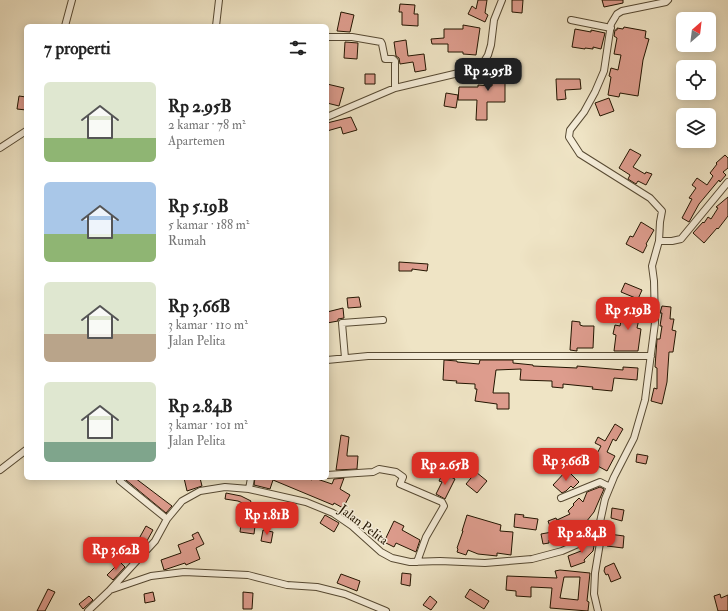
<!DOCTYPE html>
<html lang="id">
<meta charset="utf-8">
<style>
body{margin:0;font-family:"IM FELL Double Pica",serif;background:#f6f6f6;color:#222;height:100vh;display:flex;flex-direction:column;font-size:15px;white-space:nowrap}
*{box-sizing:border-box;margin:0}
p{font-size:13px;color:#767676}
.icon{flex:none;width:22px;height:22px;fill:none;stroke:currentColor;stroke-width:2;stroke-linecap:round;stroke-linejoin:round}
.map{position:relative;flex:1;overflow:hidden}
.details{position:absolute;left:24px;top:24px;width:305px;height:456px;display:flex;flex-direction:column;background:#fff;border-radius:6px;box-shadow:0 2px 10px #0003}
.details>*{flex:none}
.needle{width:26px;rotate:28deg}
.controls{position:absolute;left:676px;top:12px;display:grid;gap:8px}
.controls a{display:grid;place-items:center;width:40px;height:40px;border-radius:6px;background:#fff;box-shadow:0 2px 10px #0003;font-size:20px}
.price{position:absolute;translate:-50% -34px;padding:0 9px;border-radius:8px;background:#d93025;color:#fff;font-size:13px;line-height:26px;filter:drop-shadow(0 1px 2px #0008)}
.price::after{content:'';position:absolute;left:50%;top:24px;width:12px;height:9px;margin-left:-6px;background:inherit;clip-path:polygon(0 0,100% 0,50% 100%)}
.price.on{background:#222;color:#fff}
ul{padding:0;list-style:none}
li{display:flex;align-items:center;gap:12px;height:100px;padding:0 20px}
li span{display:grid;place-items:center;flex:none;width:112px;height:80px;border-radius:6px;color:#555}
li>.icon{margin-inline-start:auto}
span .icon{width:48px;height:48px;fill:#fffc;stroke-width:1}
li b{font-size:17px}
h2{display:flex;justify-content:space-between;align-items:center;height:48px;padding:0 20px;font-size:17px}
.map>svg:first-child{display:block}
</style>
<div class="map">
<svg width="728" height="611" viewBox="0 0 728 611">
<rect width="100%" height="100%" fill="#efe4c5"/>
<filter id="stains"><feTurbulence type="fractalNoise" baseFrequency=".005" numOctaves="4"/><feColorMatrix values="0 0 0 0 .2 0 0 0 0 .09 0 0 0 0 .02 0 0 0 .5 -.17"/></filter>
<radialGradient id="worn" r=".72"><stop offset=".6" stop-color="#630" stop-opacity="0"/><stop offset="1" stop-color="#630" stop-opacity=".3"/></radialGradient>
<path fill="#dd9c8d" stroke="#231501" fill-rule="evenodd" d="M478,0H487L485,13L488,15L485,22L468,14L472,6L476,9Z
M512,0H523L522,13L512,12Z
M602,0H623V3L604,7Z
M400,4L415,5L414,14H418V26L402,25V12H399Z
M341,12L354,15L350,32L337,31Z
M463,25L480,28L476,55L463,54V52H448V44H432L431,39L444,38V29H463Z
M624,27L646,31L645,38L649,39L643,60L638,96L620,93L619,97L608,95L611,77L609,76L611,68L618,70L621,55L614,54L617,38L614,36L615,30H617V28L623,29Z
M575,29L591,32V30L605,33L601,49L593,47V49L585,48V49L572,47Z
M406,40L408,56L424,54L426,70L415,72L413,62L400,64L399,58L396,56L394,42Z
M345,42L358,43L357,59L344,58Z
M500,65L510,66V83H505V102H487V120H476L477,100H458L459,87H478V85L492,86V68H500Z
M365,74H375V84H365Z
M556,79H580L581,89L565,90L566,99L557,100Z
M327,84L344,88L339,106L327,103Z
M446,93L458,95L456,108L444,106Z
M19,96L26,97V110L17,109Z
M609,98L614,111L600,116L595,103Z
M351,117L357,130L343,134L341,127L327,131V123Z
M630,149L641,155L633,167L645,174L646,172L652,174L646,185L638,181L636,184L628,179L630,175L619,168Z
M725,155L728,158V168L723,172L726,175L720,182L719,180L699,204L689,222L682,218L692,199L689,198L696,188L692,185L697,178L707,185L713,176L710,173L717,164L716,163Z
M728,197V216L718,229L717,228L704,243L693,233L703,222L704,223L708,217L711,219L718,208L716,207Z
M641,222L654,230L646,244L647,245L643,253L626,244L630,236L633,237Z
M399,262L428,264L427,271L412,269V271H399Z
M625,283L642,290L638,299L621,292Z
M359,297L361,307L348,308L347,298Z
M624,305L639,308L638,310H641L637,328L641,329L638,351H614L616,335L613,334L615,325L620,326Z
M662,306L671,307L670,319H674L672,330L676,331L673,352H669L667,382L662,404L651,401L654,388L657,389V368L655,367L657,339H660L662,326H660L662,313H660Z
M343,308L344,318L338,319V321L327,323V312Z
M572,321L580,322V325L583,326H594L593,348H577V351L570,350Z
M444,360L457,361V362L479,364L480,360H513V363L533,365V366L577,368V366L623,370V367L638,368L637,380L614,378L612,391L592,389L593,387L563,384V388L552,387V381L520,380L521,369L496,370L493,393H509V409H497V404L475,401L477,389H475V384L456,383L457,381L443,380Z
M615,424L623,429L616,441L613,439L607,452L615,456L607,471L592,463L601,446L595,443L598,437L605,441Z
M341,435L349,437L347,454V456H358L357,469L336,470Z
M567,454L578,465L572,471L560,460Z
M637,454L648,456L646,464L636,462Z
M567,470L579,482L573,488L571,486L566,491L562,493L553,485Z
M476,472L487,481L477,493L466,484Z
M443,473L455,479L445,499L436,494L442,482L439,481Z
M128,478H135L172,506L166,513L126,480Z
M184,478H200L202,486L187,491Z
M255,478H306L312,480V478H314L332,484L334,479L344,478L340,489L350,495L343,508L334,503L333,505L273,480L270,489L254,485Z
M600,487L604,489L594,512L586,522L575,530V532L549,540V543L543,544L541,534L552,532L548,521L556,518L557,520L570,514L568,511L574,505L573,504L579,498L583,502L587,492Z
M226,493L241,496L251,501L249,506L238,501L225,499Z
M612,508L624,510L622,521L611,518Z
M515,514L524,515L523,517L538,519L536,530L514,527Z
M325,515L339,523L334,532L320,523Z
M467,515L501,525L500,531L513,532L511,555L497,553V556L478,554L468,550L466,555L457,552L458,549L457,548L463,531H462Z
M242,517L256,518L254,534L240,532Z
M394,521L404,526L402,530L420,540L416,552L396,543L394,547L384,542Z
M146,526L153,530L143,548L136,544Z
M263,530L273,532L271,543L261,541Z
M198,532L204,544L196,548L200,559L186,565L185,563L164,570L161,560L181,553L178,545L194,539L192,535Z
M609,534L624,536L623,548L607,546Z
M596,536L593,551L584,560L585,562L571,567L568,556L581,551Z
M120,562L125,567L113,580L107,575Z
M614,563L621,578L611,582L608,574L606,575L604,571L605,567Z
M560,570L590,573L587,601L589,602L588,611L550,608L552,588L531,587V597L516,596V591L506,590L507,576L557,578L555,571ZM564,577H580L578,600L560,598Z
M402,573L411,574L410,586L401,584Z
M341,574L360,581L357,591L337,583Z
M48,589L55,592L45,611H37Z
M470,589L489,601L484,609L465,597Z
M153,592L155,601L145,603L144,594Z
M243,592L253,593L252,609H243Z
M720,594L721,598L728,595V611H718L714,596Z
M89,596L93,600L83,609L79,604Z
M430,596L437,602L431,610L423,605Z"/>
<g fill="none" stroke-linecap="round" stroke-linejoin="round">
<g stroke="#564932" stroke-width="8">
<path id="street" d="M571,20L611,28
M65,26L72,0
M216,26L219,0
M327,37H352L381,42L382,44L385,59H393L395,61V88
M327,117L395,88L467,71L483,63L488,55L491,45L494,20L502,0
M0,148L26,131
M659,241L660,222L662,211L650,198L580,154L569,137L570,130L584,112L595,92L604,71L611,24L617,14L622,11L666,2L668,0
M345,358L342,323L383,320
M327,360L368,356H651
M0,470L26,450
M327,475L373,472L379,469L396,472L403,477L400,484L442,502L444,506L426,537L417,562
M120,481L167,519
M249,489L251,478
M561,498L600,482L610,487
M110,590L151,576L184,572L248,575L287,585L317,587L345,594L386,611
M88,611L109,591L155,541L167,519L182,501L200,491L225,487L249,489L306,502L333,513L352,526L381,552L392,558L410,562L440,561L485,563L532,559L562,551L578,544L600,522
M598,611L594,594L595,573L601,537L600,522L605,499L614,477L634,438L645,400L655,323L654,281L652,266L659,241H672L681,239L728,182"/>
</g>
<use href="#street" stroke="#f5edd9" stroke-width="6"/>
</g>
<g text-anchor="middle" stroke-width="3" stroke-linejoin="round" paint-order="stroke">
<g font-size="13" fill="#231501" stroke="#f5edd9">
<text transform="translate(364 524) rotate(37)" y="5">Jalan Pelita</text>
</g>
</g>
<rect width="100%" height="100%" filter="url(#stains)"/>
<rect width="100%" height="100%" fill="url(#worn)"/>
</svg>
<div class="controls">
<a><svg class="needle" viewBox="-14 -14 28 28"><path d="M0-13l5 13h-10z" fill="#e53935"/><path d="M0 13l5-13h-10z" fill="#767676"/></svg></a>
<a><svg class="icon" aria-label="locate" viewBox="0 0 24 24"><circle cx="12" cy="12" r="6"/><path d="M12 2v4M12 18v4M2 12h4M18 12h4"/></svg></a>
<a><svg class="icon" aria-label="layers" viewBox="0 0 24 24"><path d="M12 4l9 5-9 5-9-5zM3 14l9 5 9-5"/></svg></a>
</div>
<b class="price on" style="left:488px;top:92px">Rp 2.95B</b>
<b class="price" style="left:628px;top:331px">Rp 5.19B</b>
<b class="price" style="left:566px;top:482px">Rp 3.66B</b>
<b class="price" style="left:445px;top:486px">Rp 2.65B</b>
<b class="price" style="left:267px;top:536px">Rp 1.81B</b>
<b class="price" style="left:582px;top:554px">Rp 2.84B</b>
<b class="price" style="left:116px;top:571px">Rp 3.62B</b>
<section class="details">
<h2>7 properti<svg class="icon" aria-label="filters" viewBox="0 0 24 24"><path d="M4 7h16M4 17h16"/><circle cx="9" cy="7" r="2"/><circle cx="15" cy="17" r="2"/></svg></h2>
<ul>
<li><span style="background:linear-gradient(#dfe7d0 70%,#8fb573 0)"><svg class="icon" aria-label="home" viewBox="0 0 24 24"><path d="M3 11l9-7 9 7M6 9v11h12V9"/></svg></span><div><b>Rp 2.95B</b><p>2 kamar · 78 m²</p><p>Apartemen</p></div></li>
<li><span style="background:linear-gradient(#a9c7e8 65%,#8fb573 0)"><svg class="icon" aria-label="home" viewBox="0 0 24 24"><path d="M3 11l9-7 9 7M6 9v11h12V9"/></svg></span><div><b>Rp 5.19B</b><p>5 kamar · 188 m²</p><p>Rumah</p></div></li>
<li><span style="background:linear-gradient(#dfe7d0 65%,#b9a48a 0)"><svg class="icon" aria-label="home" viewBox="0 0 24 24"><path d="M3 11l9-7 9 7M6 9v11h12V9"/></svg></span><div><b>Rp 3.66B</b><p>3 kamar · 110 m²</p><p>Jalan Pelita</p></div></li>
<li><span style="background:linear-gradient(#dfe7d0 75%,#7fa58c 0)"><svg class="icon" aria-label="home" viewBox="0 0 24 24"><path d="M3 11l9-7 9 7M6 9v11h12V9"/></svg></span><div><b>Rp 2.84B</b><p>3 kamar · 101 m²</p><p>Jalan Pelita</p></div></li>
</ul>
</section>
</div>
